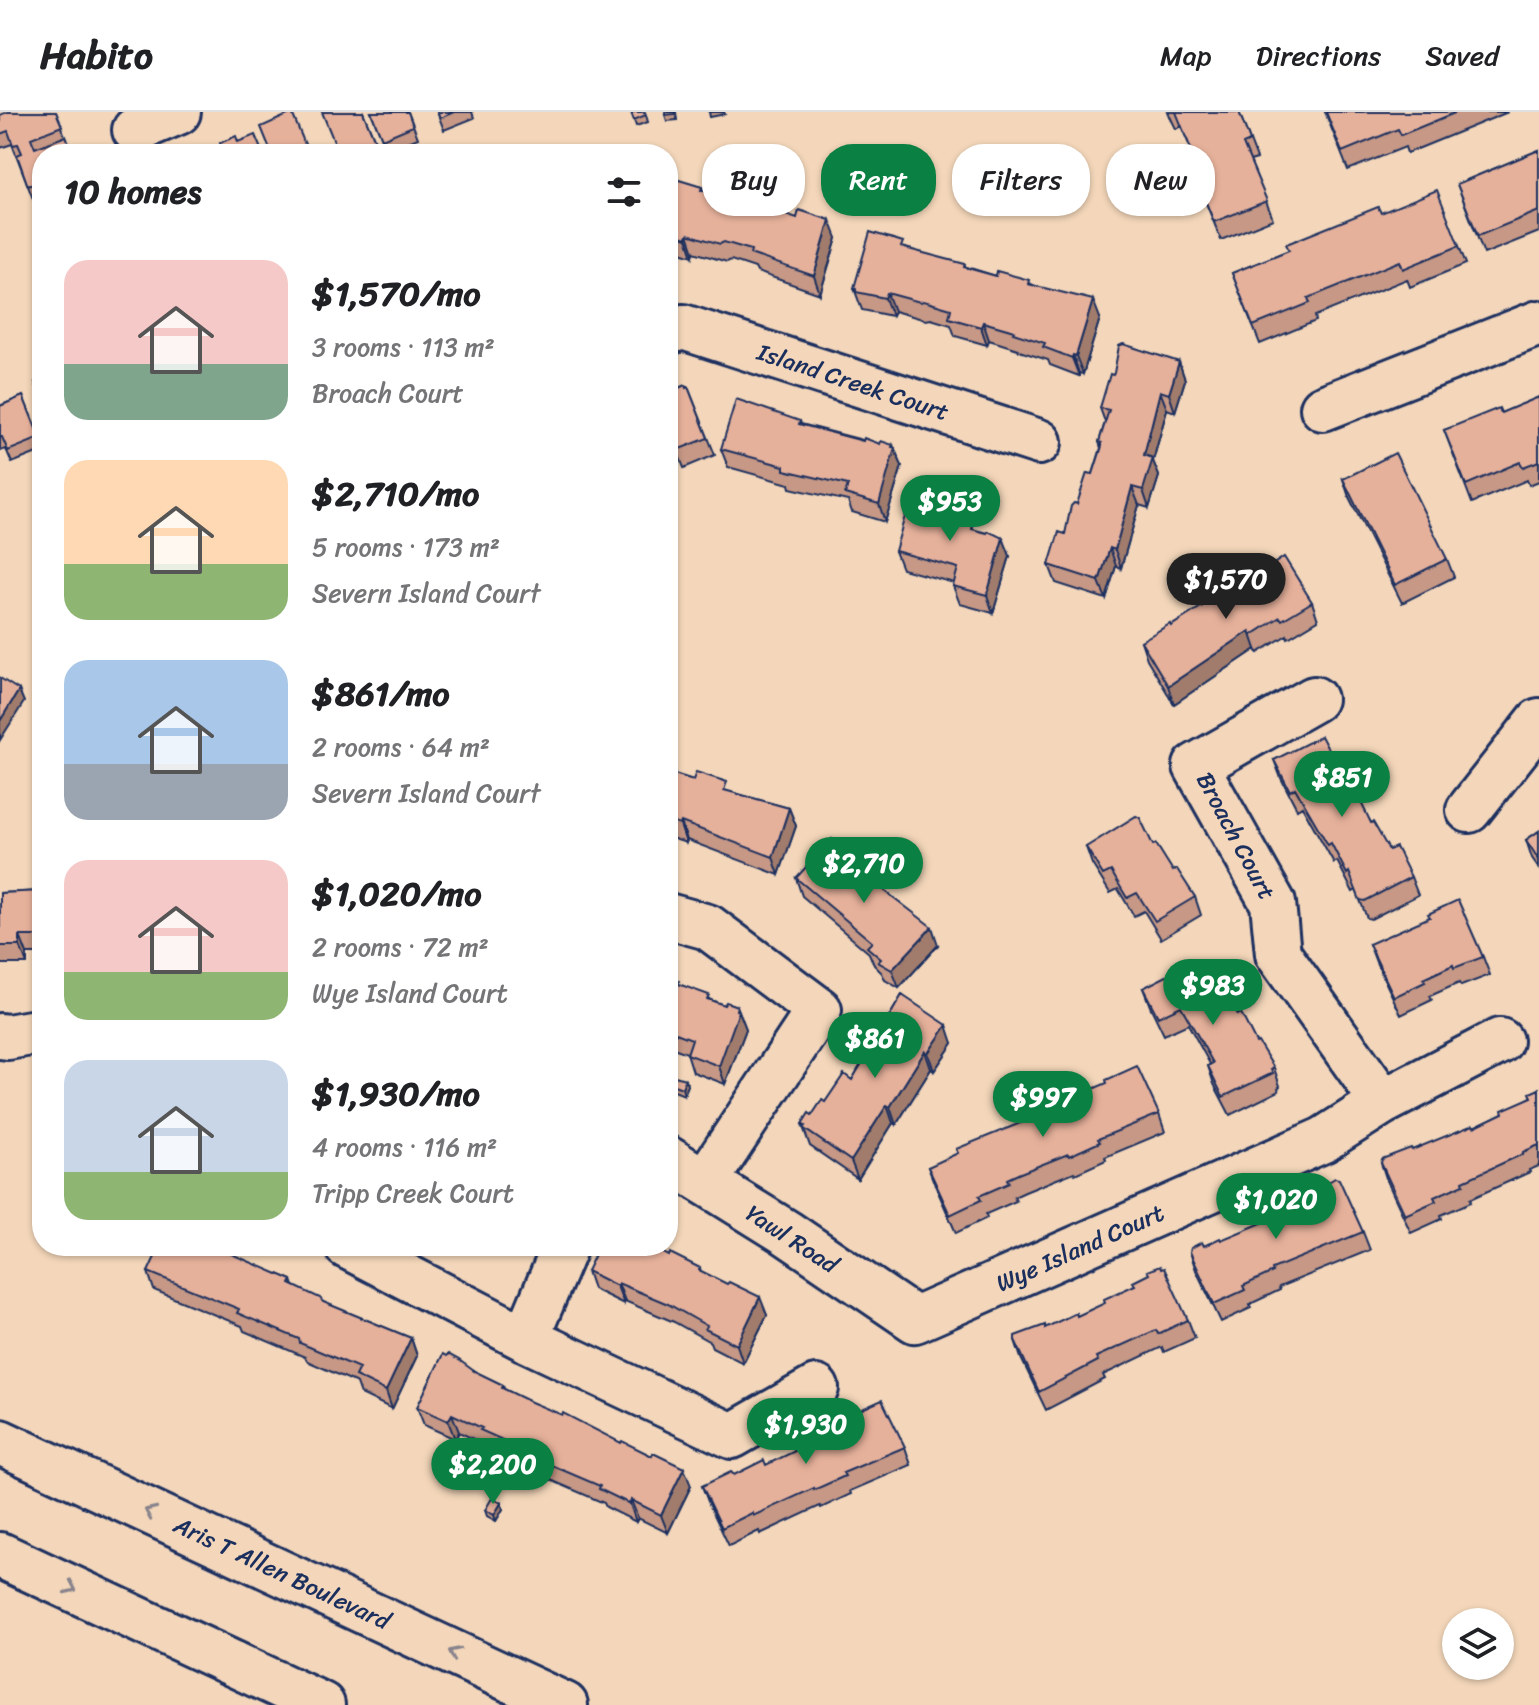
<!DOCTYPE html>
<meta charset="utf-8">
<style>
body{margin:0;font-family:Sriracha,sans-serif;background:#f2f2f2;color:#202124;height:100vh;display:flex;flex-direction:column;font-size:30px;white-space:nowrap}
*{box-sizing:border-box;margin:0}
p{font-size:26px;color:#757577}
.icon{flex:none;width:44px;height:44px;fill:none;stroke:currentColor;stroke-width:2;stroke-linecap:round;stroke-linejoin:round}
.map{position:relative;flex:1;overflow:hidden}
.drawer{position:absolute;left:32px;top:32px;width:646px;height:1112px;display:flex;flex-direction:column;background:#fff;border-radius:32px;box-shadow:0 2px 6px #0004}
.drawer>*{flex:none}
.top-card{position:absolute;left:702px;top:32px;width:716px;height:72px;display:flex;gap:16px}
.controls{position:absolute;left:1442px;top:1496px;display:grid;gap:16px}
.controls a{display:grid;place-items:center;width:72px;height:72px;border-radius:50%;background:#fff;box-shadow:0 2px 6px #0004;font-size:40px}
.price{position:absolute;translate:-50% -68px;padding:0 18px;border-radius:28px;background:#0b8043;color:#fff;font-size:26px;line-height:52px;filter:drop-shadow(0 2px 4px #0008)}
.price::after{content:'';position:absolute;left:50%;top:48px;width:24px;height:18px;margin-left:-12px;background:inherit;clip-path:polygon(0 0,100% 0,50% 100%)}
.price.selected{background:#222;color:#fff}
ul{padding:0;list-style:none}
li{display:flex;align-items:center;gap:24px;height:200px;padding:0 32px}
li span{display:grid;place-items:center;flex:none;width:224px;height:160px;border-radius:24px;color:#555}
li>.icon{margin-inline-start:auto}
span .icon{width:96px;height:96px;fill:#fffc;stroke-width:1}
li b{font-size:34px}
h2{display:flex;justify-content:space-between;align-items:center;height:96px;padding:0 32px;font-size:34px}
.pill{padding:0 28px;border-radius:32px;background:#fff;box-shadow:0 2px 6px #0004;font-size:28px;line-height:72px}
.pill.selected{background:#0b8043;color:#fff}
header{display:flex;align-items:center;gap:48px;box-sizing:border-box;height:112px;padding:0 40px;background:#fff;border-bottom:2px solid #e0e0e0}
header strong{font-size:38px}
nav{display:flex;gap:44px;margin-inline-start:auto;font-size:28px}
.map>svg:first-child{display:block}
</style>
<header>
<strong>Habito</strong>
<nav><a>Map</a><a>Directions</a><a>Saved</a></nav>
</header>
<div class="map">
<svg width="1539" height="1593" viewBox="0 0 1539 1593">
<rect width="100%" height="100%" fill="#f4d7ba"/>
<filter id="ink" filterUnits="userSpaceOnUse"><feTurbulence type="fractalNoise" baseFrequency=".0125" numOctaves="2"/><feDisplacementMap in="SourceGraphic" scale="16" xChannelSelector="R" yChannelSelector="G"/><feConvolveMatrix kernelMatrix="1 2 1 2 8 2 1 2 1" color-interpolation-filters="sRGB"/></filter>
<g filter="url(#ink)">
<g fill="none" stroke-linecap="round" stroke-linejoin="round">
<g stroke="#1b2f5e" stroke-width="50">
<path id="minor" d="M135,18L178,0
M668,220L683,215L1039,330
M1323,296L1539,211
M1314,587L1196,654L1273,791L1278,842L1383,990
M1469,698L1539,609
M668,804L708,815L819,898L705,1070
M0,924L8,925L42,919
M668,1047L787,1121L915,1208L1323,1028L1383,990L1500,929
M347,1134L526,1227L732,1324L816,1276
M526,1227L565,1134"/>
</g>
<g stroke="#1b2f5e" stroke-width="50">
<path id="major" d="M0,1330L565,1593
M0,1443L322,1593"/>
</g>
<use href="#minor" stroke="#f4d7ba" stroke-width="44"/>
<use href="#major" stroke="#f4d7ba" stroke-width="44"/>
</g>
<path fill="#c69885" stroke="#1b2f5e" stroke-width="2" d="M56,0L65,24L42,42V83L33,87L12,32L0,36V3Z
M363,0L380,42H339Z
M371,0H408L418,26L387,39Z
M437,0H472L474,6L444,18Z
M631,0L646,3L648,10L636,14Z
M676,0L677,8L667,9L665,3Z
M709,0H724L725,2L710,5Z
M1168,0H1239L1257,47L1250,49L1273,107L1221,128L1191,54L1197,52L1191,37L1181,14L1176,17Z
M1325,0H1508L1410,40L1407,41L1405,35L1348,58Z
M1539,38V120L1484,142L1457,72Z
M668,70L702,75L704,79L837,126L820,182L757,160L755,156L731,148L727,150L694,140L693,144L668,136Z
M1381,101L1459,134L1466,152L1410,175L1407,167L1315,204L1316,209L1260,232L1232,161Z
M905,136L996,164L1031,172L1100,206L1083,262L1079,261V264L1050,253L1048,248L1019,239L1018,237L989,228L987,233L955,224L951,213L931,207L926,208L894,199L892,204L862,198L854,176Z
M1179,250L1185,268L1175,300L1167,297L1153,349L1159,364L1149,396L1139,393L1121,456L1116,454L1106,487L1056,471L1049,453L1065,422L1077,392L1093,362L1101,336L1099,330L1105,310L1100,296L1113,263Z
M688,275L715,343L684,356L680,346L668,350V281Z
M23,284L42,333V339L12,351L6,337L0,339V294Z
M1539,285V369L1529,373L1527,368L1472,391L1444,318L1501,301Z
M800,309L801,312L894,336L902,354L885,410L852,400L848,389L790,376L789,372L728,355L721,337Z
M1343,367L1447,447L1454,465L1402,491L1349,385Z
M948,402L977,419L1003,426L1010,444L993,501L960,492L953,474L954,471L902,457L895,439Z
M1229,482L1312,490L1318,508L1288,526L1287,523L1258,541L1256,537L1174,592L1147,547L1141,529L1171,514Z
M42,548V597L38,596L33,584Z
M1274,648L1337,654L1371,711L1389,738L1411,765L1418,783L1371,807L1367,806L1356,778L1353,780L1337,749L1334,751L1302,694L1297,697L1281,666Z
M668,660L730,680L789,696L796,714L779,763L687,728L686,731L668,725Z
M1539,719V756L1532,746L1526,728Z
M1153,733L1173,759L1195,785L1201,803L1161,827L1144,799L1134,804L1118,777L1110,781L1092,752L1086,735Z
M796,766L938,833L899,876L885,868L882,861L874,853L869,841L802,784Z
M42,779V842H27V852H0V781Z
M1369,832L1483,845L1490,863L1461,874L1459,871L1430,884L1432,888L1401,903L1376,850Z
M668,865L681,873L711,888L724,893L737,894L746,917L725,972L693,960L687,941L668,934Z
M1143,876L1210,879L1238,903L1256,931L1274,956L1280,974L1278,976L1279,979L1230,1003L1214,972L1208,954L1210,952L1188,912L1164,923L1150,894Z
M902,883L953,931L934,959L931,957L896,1013L893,1011L858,1067L810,1034L802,1012L852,968Z
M685,967L688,973L684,983L674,979L671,972Z
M1539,977V1054L1529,1058L1530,1060L1470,1087L1471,1090L1441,1103L1442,1107L1411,1121L1387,1069L1381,1051L1474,1015L1503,1001L1531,985Z
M1159,1002L1165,1020L1105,1045L1106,1048L1075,1062L1074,1060L1025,1080L1014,1085L1016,1089L986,1102L987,1106L956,1121L935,1073L928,1055Z
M1363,1120L1370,1138L1279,1175L1280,1178L1250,1192L1251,1196L1221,1210L1196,1158L1190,1140L1221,1128Z
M225,1140L292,1168L294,1174L323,1190L411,1226L417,1244L392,1297L361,1282L357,1271L307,1249L305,1245L244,1219L242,1214L154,1178L148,1160Z
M669,1144L700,1156L701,1160L767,1203L743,1251L712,1235L710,1230L674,1210L625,1189L624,1192L593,1177L587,1159Z
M1077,1204L1188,1208L1195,1226L1164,1240L1162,1235L1103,1263L1105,1267L1046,1298L1021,1246L1015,1228Z
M474,1259L503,1273L504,1277L691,1374L668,1421L638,1406L636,1410L606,1395L604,1391L546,1366L544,1361L487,1336L486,1333L459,1320L455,1327L424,1313L417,1295Z
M905,1335L911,1353L850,1379L851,1382L821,1396L820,1394L760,1422L759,1419L729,1434L709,1392L702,1374L766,1353Z
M503,1397L496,1409L487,1404L485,1398Z"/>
<path fill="#a17c6c" stroke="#1b2f5e" stroke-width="2" d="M830,108L837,126L820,182L814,164Z
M688,122L694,140L693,144L687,126Z
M887,181L894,199L892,204L885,186Z
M1093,188L1100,206L1083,262L1076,244Z
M983,210L989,228L987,233L981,215Z
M1073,243L1079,261V264L1072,246Z
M1179,250L1185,268L1175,300L1169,282Z
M1160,279L1167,297L1153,349L1159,364L1149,396L1143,378L1144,343Z
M893,333L902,354L885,410L879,392Z
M1132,375L1139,393L1121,456L1115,438Z
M1003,426L1010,444L993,501L987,483Z
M1110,436L1116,454L1106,487L1099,469Z
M1250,519L1256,537L1174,592L1168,574Z
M19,578L24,590L0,628V609Z
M789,696L796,714L779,763L773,745Z
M681,710L687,728L686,731L680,713Z
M932,815L938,833L899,876L892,858Z
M20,824L27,842V852L20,834Z
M737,894L746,917L725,972L719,954Z
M947,913L953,931L934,959L928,941Z
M925,939L931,957L896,1013L890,995Z
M685,967L688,973L684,983L682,976Z
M887,993L893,1011L858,1067L851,1049Z
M618,1171L625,1189L624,1192L617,1174Z
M760,1185L767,1203L743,1251L737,1233Z
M411,1226L417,1244L392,1297L386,1279Z
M452,1302L459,1320L455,1327L448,1309Z
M684,1356L691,1374L668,1421L661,1403Z
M631,1388L638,1406L636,1410L630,1392Z
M501,1391L503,1397L496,1409L494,1403Z"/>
<path fill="#e6b19b" stroke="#1b2f5e" stroke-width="2" d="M7,0H56L62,14L31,26L35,36L66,24L73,42H42V69L28,74L17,43L22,41L18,32L13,33L8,19L0,22V3Z
M322,0H363L377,34L371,36L374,42H339Z
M371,0H408L413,14L382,27Z
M437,0H454L440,6Z
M631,0H645L646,3L634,8Z
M665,0H675V2L665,3Z
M1176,0H1239L1250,29L1243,32L1267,89L1214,110L1191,54L1197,52Z
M1326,0H1457L1401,23L1398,17L1342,40Z
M292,1L309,42H272L261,15Z
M255,23L263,42H224L220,31L236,24L238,30Z
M1539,38V99L1478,124L1457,72Z
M669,65L702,75L701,78L732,87L733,84L797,106L799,98L830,108L814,164L750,142L751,138L724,130L720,132L688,122L687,126L668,120V70Z
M1437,78L1459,134L1403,157L1400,149L1308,186L1310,191L1253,214L1232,161L1289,138L1286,132L1289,131L1378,95L1381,101Z
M870,120L903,130L901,135L965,152L964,155L996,164L997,159L1029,168L1028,172L1093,188L1076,244L1073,243L1072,246L1043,235L1045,231L1013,221L1014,219L983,210L981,215L949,206L951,197L924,189L920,190L887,181L885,186L856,180V177L854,176Z
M1123,232L1179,250L1169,282L1160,279L1144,343L1153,346L1143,378L1132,375L1115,438L1110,436L1099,469L1049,453L1059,420L1065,422L1071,394L1074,391L1077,392L1087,361L1093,362L1102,334V331L1099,330L1109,298L1100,296L1110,262L1113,263L1114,261L1119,234Z
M42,267V288L35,270Z
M685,273L686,276L688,275L708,326L677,338L673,328L668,330V281Z
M23,284L40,326L8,339L2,325H0V294Z
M1539,285V349L1523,355L1520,350L1466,373L1444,318L1499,296L1501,301Z
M736,287L800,309L799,312L863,329L864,326L880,332L881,329L893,333L892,335L895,336L879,392L845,382L848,373L784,358V354L721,337Z
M1395,341L1447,447L1395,473L1343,367Z
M915,381L944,393L941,400L974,410L972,417L987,421L988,419L1003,426L987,483L953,474L958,456L895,439L911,383Z
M1284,445L1312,490L1282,508L1280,505L1252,523L1250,519L1168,574L1141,529L1170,512L1171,514L1226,479L1229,482Z
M42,548V586L33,584Z
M0,566L19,578L0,609Z
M1321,624L1337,654L1342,651L1371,711L1373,710L1389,738L1396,735L1411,765L1365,789L1360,788L1349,760L1347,762L1331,731L1328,733L1295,676L1290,679L1274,648Z
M668,660L693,668L696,660L727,670L724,678L789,696L773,745L681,710L680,713L668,709Z
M1136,704L1140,706L1153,733L1156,732L1173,759L1177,757L1195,785L1155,809L1137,781L1127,786L1111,759L1103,763L1086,735Z
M1539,719V748L1526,728Z
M832,727L880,775L932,815L892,858L878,850L881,847L867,835L872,830L796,766Z
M42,779V824H20V834H0V781Z
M1458,788L1483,845L1454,856L1453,853L1423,867L1425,870L1394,885L1369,832L1430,805L1428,802Z
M1194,850L1196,853L1199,852L1210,879L1224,873L1238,903L1241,901L1256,931L1258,930L1274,956L1271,958L1273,961L1223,985L1208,954L1213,951L1181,894L1158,905L1143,876Z
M668,865L679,869L678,872L709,883L707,887L724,893L726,890L737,894L736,898L739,899L719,954L687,942L692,927L668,918Z
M902,883L947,913L928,941L925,939L890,995L887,993L851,1049L803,1016L805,1014L802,1012L809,1001L812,1003L822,988L825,990L844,962L852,968Z
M1137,954L1159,1002L1098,1027L1100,1030L1069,1044L1068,1042L1018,1062L1007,1067L1009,1071L979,1084L981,1088L950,1103L928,1055L958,1041L956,1037L1043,1002L1048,1000L1046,997L1107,971L1106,968Z
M675,964L685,967L682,976L671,972Z
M1539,977V1033L1523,1040V1042L1463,1069L1464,1072L1434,1085L1436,1089L1405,1103L1381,1051L1382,1047L1411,1036L1412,1038L1473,1013L1474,1015L1503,1001L1502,998L1532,985L1530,981Z
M1335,1066L1339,1067L1363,1120L1272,1157L1273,1160L1243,1174L1245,1178L1214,1192L1190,1140L1191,1136L1202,1130L1204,1134L1220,1126L1221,1128L1276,1105L1281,1103L1279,1099L1310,1085L1309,1082Z
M160,1134H213L292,1168L290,1172L320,1186L323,1190L411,1226L386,1279L355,1264L359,1256L300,1231L299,1227L237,1201L239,1197L148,1160Z
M599,1134H651L669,1144L670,1141L700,1156L699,1158L727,1172L729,1170L760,1185L737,1233L705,1217L707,1214L668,1192L618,1171L617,1174L587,1159Z
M1160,1154L1161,1157L1164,1156L1188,1208L1158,1222L1156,1218L1096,1245L1098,1249L1039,1280L1015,1228V1224L1045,1213V1216L1076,1201L1077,1204L1105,1191L1104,1187L1135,1173L1133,1170L1149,1162L1147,1159Z
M443,1242L446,1244L448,1242L459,1248L474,1259L503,1273L502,1276L531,1290L562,1303L563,1301L621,1331L622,1329L652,1344L653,1341L684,1356L661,1403L631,1388L630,1392L599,1377L600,1374L539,1348L541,1345L480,1318L482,1316L452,1302L448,1309L417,1295Z
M882,1288L905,1335L843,1361L845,1364L814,1378V1376L753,1404L752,1401L722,1416L702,1374L731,1360L734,1363L764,1348L766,1353L795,1339L794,1337L853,1305L851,1302Z
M492,1386L501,1391L494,1403L485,1398Z"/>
<defs><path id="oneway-chevron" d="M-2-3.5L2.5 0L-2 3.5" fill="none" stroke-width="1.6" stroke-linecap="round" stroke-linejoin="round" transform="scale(2)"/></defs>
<g stroke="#88838c">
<use href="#oneway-chevron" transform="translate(150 1400) rotate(-155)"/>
<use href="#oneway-chevron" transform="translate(71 1476) rotate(25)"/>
<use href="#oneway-chevron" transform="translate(454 1541) rotate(-155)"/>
</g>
</g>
<g text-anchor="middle" stroke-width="7" stroke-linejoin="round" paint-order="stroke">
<g font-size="24" fill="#1b2f5e" stroke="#f4d7ba">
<text transform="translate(853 270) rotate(18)" y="8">Island Creek Court</text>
<text transform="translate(1236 724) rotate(62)" y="8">Broach Court</text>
<text transform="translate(792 1127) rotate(33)" y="8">Yawl Road</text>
<text transform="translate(1080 1136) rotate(-24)" y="8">Wye Island Court</text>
<text transform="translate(282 1461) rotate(25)" y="8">Aris T Allen Boulevard</text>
</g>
</g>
</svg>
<div class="controls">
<a><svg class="icon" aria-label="layers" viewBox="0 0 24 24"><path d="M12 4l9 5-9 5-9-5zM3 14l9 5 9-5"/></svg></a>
</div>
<b class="price" style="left:950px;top:431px">$953</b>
<b class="price selected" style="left:1226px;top:509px">$1,570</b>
<b class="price" style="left:1342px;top:707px">$851</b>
<b class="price" style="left:864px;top:793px">$2,710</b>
<b class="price" style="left:1213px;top:915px">$983</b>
<b class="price" style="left:875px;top:968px">$861</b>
<b class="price" style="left:1043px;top:1027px">$997</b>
<b class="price" style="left:1276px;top:1129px">$1,020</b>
<b class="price" style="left:806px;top:1354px">$1,930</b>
<b class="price" style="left:493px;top:1394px">$2,200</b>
<div class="top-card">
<a class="pill">Buy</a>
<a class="pill selected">Rent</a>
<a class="pill">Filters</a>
<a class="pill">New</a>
</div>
<section class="drawer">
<h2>10 homes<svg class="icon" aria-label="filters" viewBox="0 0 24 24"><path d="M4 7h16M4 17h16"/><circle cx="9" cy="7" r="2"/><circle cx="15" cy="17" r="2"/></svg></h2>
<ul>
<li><span style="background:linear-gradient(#f6c9c9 65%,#7fa58c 0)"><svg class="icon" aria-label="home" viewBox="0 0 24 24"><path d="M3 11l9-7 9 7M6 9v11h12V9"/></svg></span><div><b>$1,570/mo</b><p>3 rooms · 113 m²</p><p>Broach Court</p></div></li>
<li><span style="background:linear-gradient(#ffd9b3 65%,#8fb573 0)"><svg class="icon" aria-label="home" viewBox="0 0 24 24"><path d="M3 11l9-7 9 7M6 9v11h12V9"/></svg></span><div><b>$2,710/mo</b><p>5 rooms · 173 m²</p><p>Severn Island Court</p></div></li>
<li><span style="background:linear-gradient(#a9c7e8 65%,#9aa5b1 0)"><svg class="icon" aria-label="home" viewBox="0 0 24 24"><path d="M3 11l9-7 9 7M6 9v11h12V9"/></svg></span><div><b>$861/mo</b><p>2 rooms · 64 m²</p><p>Severn Island Court</p></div></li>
<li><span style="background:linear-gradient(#f6c9c9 70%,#8fb573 0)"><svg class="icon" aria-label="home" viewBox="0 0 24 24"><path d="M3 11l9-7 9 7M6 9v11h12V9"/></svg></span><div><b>$1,020/mo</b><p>2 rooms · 72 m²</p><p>Wye Island Court</p></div></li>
<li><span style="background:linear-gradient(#c9d6e8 70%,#8fb573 0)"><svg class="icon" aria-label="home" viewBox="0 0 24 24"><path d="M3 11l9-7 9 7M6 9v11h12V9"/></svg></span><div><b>$1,930/mo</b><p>4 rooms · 116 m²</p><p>Tripp Creek Court</p></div></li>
</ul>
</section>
</div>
